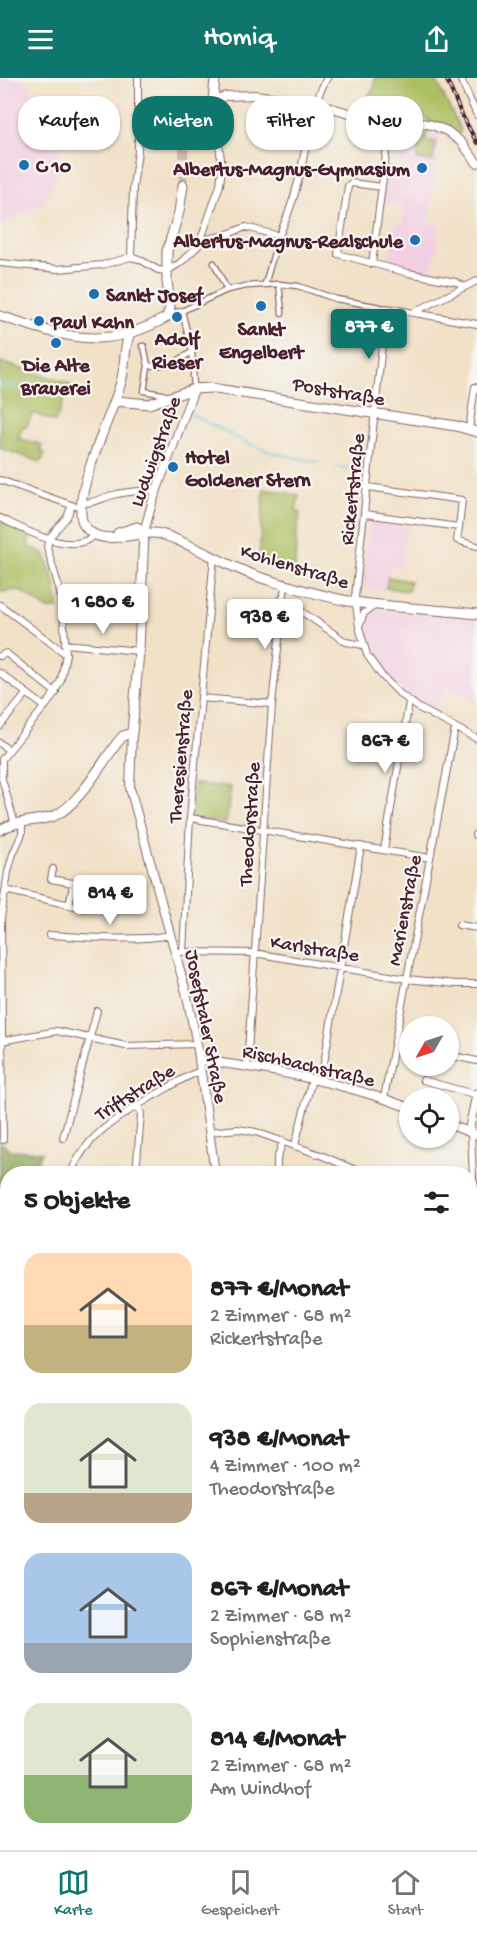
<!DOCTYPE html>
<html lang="de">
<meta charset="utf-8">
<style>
body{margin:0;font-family:"Gochi Hand",sans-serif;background:#f2f2f2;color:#202124;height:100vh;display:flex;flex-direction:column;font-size:22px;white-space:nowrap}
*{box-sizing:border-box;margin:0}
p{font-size:20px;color:#757577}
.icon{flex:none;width:33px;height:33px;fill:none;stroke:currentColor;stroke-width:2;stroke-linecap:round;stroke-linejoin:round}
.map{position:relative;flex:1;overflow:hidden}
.side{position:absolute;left:0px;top:1088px;width:477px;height:686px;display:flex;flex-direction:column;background:#fff;border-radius:24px 24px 0 0;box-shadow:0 2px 4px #0004}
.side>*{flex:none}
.top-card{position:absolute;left:18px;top:18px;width:441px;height:54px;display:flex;gap:12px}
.needle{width:39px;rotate:231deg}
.buttons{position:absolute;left:399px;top:938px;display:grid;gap:12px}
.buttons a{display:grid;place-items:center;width:60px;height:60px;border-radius:50%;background:#fff;box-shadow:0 2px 4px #0004;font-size:30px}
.price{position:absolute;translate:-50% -51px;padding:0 14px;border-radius:6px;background:#fff;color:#222;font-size:20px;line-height:39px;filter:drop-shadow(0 2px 3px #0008)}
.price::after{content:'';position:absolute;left:50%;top:36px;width:18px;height:14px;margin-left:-9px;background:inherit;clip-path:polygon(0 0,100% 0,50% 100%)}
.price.on{background:#0f766e;color:#fff}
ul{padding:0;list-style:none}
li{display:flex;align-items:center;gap:18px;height:150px;padding:0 24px}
li span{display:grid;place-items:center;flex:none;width:168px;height:120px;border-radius:18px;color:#555}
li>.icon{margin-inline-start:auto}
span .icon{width:72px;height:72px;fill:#fffc;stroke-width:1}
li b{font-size:26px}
h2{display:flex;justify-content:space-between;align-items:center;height:72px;padding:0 24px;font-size:26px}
.tag{padding:0 21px;border-radius:24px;background:#fff;box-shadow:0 2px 4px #0004;font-size:21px;line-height:54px}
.tag.on{background:#0f766e;color:#fff}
header{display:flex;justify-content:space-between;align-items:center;height:78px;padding:0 24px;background:#0f766e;color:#fff;font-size:27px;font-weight:600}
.menu{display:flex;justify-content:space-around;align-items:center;height:84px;border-top:2px solid #e0e0e0;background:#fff;font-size:16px;color:#757577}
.menu a{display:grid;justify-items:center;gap:3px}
.menu .on{color:#0f766e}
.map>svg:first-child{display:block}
</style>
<header><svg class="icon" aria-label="menu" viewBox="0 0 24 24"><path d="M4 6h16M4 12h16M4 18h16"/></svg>Homiq<svg class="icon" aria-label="share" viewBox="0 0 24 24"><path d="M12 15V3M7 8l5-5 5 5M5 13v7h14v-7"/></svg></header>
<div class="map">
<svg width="477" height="1772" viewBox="0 0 477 1772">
<rect width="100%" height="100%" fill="#f6f6f2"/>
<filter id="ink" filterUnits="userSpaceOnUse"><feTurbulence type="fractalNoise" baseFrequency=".0167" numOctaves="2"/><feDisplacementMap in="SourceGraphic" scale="12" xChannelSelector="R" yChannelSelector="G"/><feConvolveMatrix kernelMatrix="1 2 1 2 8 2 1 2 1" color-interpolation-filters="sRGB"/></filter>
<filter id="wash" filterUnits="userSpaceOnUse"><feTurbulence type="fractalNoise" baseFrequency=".008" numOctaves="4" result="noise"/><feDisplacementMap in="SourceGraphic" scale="24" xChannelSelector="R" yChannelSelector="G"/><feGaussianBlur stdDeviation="1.35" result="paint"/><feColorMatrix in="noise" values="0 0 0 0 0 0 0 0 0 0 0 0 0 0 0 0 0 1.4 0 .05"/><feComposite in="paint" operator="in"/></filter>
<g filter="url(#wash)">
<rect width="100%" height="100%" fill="#f1e1c7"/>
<path fill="#f2cfe2" d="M0,0L23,1L50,38L62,87L42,127L0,148Z
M397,47L417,49L440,57L429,140H427L426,145L440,147L436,178H434L430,197L389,188L394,146H402L403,129L383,125L387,95L407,98L409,85L391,82L395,49Z
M369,445L407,448L401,489L390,488L386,512L362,509Z
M377,533L477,542V625L447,609L433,633L406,615L388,598L371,574L364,546L368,537Z"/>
<path fill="#cfbdd0" d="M477,1059V1380H470V1097H474V1079Z"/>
<path fill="#adbf63" stroke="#7c6f47" stroke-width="1.5" d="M374,0H435L461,53L457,58L431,43L425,62L436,64L433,83L417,82L419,66L395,63L397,52L407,53V58L417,59L418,51L426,52L429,41L385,31L367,20L375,8Z
M0,284L70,306L55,344L33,335L26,349L23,348L18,360L42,367L40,372L45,375L41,384L0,370Z
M264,411L299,417L296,433L300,434L296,463L295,491L259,479Z
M0,444L30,457L28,468L44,475L56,508L58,531H47L19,512L0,514Z
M388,499L410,503L408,513L386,510Z
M194,706L231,709L226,745L191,740Z"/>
<path fill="#8aa659" stroke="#6a6242" stroke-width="1.5" d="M0,1064L11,1072L42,1074L33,1095H8V1766H118L117,1772H0Z
M470,1492L477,1518V1772H363L364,1766H470Z
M241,1766H319L344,1772H238Z"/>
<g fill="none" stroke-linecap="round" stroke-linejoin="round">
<path stroke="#5dc1db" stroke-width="1.5" d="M0,306L30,311
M191,336L247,365L273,375L318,384
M336,388L352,391
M5,1146L8,1149
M0,1626L8,1623"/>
</g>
</g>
<g filter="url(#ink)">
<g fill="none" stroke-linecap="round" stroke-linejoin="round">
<path stroke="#d0baa8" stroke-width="9" stroke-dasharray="9 4.5" stroke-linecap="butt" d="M183,107L184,62L190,45"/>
<g stroke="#846362" stroke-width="7">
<path id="pedestrian" d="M214,185L227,212
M265,206L279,158
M279,206L282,235
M182,233L192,274L194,311
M169,235L182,233L227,212L246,208L279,206L298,208L336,221L386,230
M142,268H144L148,288L144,313L162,316L165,317V320
M148,288L172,286L192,274"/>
</g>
<g stroke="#846362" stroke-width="8">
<path id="minor" d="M460,0L477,37
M382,109L351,105L348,108L338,176L408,195L456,204L463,208
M201,162L222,158L246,149L279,158C291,132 299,105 304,77C310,50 313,24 327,0
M131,179L133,109L138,73V0
M0,185L58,191L102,187L131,179L139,181L158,192L167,193L180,185L199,167L220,107L222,89L213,23
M372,186L390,45
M416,233L477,203
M477,246L386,230L355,519L359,549L367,577L382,598L399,615L419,630L477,661
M469,351L475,309
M0,402L74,428
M81,425C93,426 102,420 113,417C127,413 142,413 157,412
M365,436L459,449L462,422L368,409
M0,440C24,451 71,479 95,457
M459,449L457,462L477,468
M282,520L346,564L363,567
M0,527L66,576
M360,546L364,535L376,527
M65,566L139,573
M0,578L6,575L56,615
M0,595L45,629
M201,620L272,626
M0,648L27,615
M0,665L8,672
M190,740L430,780
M15,746L2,701V681L51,621L61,602L66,576L63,533L59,510L47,469L50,459L67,439L72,427
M475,757H477
M384,772L409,624
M53,791L51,801L73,805L72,812
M5,812L83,830L86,814L109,818
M69,827L72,812L86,814
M459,847L477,850
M50,857C90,859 132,864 171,857
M183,873L190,740L214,478
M179,874L254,875L407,901L456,906H477
M1,963L57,953L126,968L197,966
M448,977L477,983
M247,988L272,626L285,506
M423,1002L477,1017
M321,1003L361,768
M384,1020L455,650
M209,1054L238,1051L256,1054L323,1078L362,1095
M471,1055L477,1186
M63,1060L97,933
M3,1062L1,840L8,794L13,776L22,756V745
M295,1067L312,1001
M71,1095C86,1056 120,1038 155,1017C170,1009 184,999 200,993
M136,1095L141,1036L138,1027
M277,1095V1081L283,1063
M470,1274L477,1240
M166,1766L184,1772
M151,1767V1766
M198,1772L200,1766"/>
</g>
<g stroke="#846362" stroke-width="10">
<path id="tertiary" d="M213,23L225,18L255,17L315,25L380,44L407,42L432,47L447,53L461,64L477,85
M144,454L152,425L194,311
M132,655L130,710L186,914L197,966L215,1095
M199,982C270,991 342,1004 410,1030
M448,1046L477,1057
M471,1055L470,1047L477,1015
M232,1772L235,1766"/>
</g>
<g stroke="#846362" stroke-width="11">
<path id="secondary" d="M190,45L201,31L213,23L215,0
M0,238C63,258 104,275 167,239L170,229L167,203V173L179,134L183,107
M130,255C123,270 126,288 121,304C113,335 69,422 84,447C100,473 139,450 161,456C196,467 227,489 262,500C292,509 323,519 354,524C395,530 436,531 477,536
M115,323L149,326L194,311L210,310L456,348L477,354
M118,455L137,449L144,454
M0,752C16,742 36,744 54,738C77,729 102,685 117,665L123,658L132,655L139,573L144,454"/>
</g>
<use href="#pedestrian" stroke="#fff" stroke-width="4.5"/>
<use href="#minor" stroke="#fff" stroke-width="6"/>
<use href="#tertiary" stroke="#fff" stroke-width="8"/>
<use href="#secondary" stroke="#fff" stroke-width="9"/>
<g stroke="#4a1f2b" stroke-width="4">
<path id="rail" d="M446,0L460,33L477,65"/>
</g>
<use href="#rail" stroke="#f6f6f2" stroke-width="1.5" stroke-dasharray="4.5" stroke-linecap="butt"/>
</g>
</g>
<g fill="#1f6fb2" stroke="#f6f6f2" stroke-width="2">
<circle cx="24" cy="87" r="6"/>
<circle cx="422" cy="90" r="6"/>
<circle cx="415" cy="162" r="6"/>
<circle cx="94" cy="216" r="6"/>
<circle cx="261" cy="228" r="6"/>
<circle cx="177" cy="239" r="6"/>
<circle cx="39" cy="243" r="6"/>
<circle cx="56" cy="265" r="6"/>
<circle cx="173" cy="389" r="6"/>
</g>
<g text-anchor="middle" stroke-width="4.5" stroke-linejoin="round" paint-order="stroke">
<g font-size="20" font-weight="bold" fill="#4a1f2b" stroke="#f6f6f2" text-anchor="start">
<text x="36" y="94">C 10</text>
<text x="410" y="97" text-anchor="end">Albertus-Magnus-Gymnasium</text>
<text x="403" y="169" text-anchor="end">Albertus-Magnus-Realschule</text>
<text x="106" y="223">Sankt Josef</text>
<text x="51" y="250">Paul Kahn</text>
<text x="261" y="257" text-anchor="middle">Sankt<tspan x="261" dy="23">Engelbert</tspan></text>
<text x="177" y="267" text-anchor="middle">Adolf<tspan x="177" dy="23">Rieser</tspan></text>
<text x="56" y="293" text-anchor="middle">Die Alte<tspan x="56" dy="23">Brauerei</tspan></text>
<text x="185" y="385">Hotel<tspan x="185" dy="23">Goldener Stern</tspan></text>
</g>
<g font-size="20" fill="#4a1f2b" stroke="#f6f6f2">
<text transform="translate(339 312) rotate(10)" y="7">Poststraße</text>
<text transform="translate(154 373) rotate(-70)" y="7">Ludwigstraße</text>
<text transform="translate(351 411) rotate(-84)" y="7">Rickertstraße</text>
<text transform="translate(295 487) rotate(17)" y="7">Kohlenstraße</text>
<text transform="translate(179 678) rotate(-85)" y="7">Theresienstraße</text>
<text transform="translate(248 746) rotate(-86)" y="7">Theodorstraße</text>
<text transform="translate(403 832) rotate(-79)" y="7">Marienstraße</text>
<text transform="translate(315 869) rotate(9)" y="7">Karlstraße</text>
<text transform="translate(208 948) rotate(79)" y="7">Josefstaler Straße</text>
<text transform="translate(309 986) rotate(13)" y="7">Rischbachstraße</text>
<text transform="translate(134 1013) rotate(-32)" y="7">Triftstraße</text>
</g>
</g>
</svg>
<div class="buttons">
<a><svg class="needle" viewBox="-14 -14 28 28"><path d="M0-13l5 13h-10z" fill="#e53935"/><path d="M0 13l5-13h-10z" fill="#757577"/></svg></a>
<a><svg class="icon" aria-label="locate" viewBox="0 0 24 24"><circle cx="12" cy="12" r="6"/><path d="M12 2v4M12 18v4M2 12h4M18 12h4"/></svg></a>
</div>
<b class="price on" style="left:369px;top:282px">877 €</b>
<b class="price" style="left:103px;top:557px">1 680 €</b>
<b class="price" style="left:265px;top:572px">938 €</b>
<b class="price" style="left:385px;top:696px">867 €</b>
<b class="price" style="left:110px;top:848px">814 €</b>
<div class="top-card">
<a class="tag">Kaufen</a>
<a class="tag on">Mieten</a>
<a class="tag">Filter</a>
<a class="tag">Neu</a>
</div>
<section class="side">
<h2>5 Objekte<svg class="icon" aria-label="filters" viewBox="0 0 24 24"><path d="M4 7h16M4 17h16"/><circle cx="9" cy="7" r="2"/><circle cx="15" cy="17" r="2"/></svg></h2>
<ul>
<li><span style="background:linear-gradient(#ffd9b3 60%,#c2b280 0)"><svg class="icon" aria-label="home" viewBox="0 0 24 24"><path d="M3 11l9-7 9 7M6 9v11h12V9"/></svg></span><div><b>877 €/Monat</b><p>2 Zimmer · 68 m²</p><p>Rickertstraße</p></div></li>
<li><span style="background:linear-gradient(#dfe7d0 75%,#b9a48a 0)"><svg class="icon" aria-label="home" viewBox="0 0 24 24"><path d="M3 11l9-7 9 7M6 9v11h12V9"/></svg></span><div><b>938 €/Monat</b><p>4 Zimmer · 100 m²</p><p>Theodorstraße</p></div></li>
<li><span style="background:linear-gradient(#a9c7e8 75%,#9aa5b1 0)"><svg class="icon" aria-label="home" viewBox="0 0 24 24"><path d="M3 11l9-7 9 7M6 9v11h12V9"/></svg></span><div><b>867 €/Monat</b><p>2 Zimmer · 68 m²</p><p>Sophienstraße</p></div></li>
<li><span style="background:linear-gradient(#dfe7d0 60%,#8fb573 0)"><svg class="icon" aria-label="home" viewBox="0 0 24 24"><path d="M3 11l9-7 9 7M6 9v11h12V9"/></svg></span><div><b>814 €/Monat</b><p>2 Zimmer · 68 m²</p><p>Am Windhof</p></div></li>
</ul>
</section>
</div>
<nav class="menu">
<a class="on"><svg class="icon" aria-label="map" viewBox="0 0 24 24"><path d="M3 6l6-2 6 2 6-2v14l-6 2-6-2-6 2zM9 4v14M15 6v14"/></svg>Karte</a>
<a><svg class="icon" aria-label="saved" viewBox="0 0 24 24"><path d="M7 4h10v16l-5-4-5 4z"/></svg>Gespeichert</a>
<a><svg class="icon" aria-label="home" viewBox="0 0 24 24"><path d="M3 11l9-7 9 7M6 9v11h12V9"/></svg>Start</a>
</nav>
